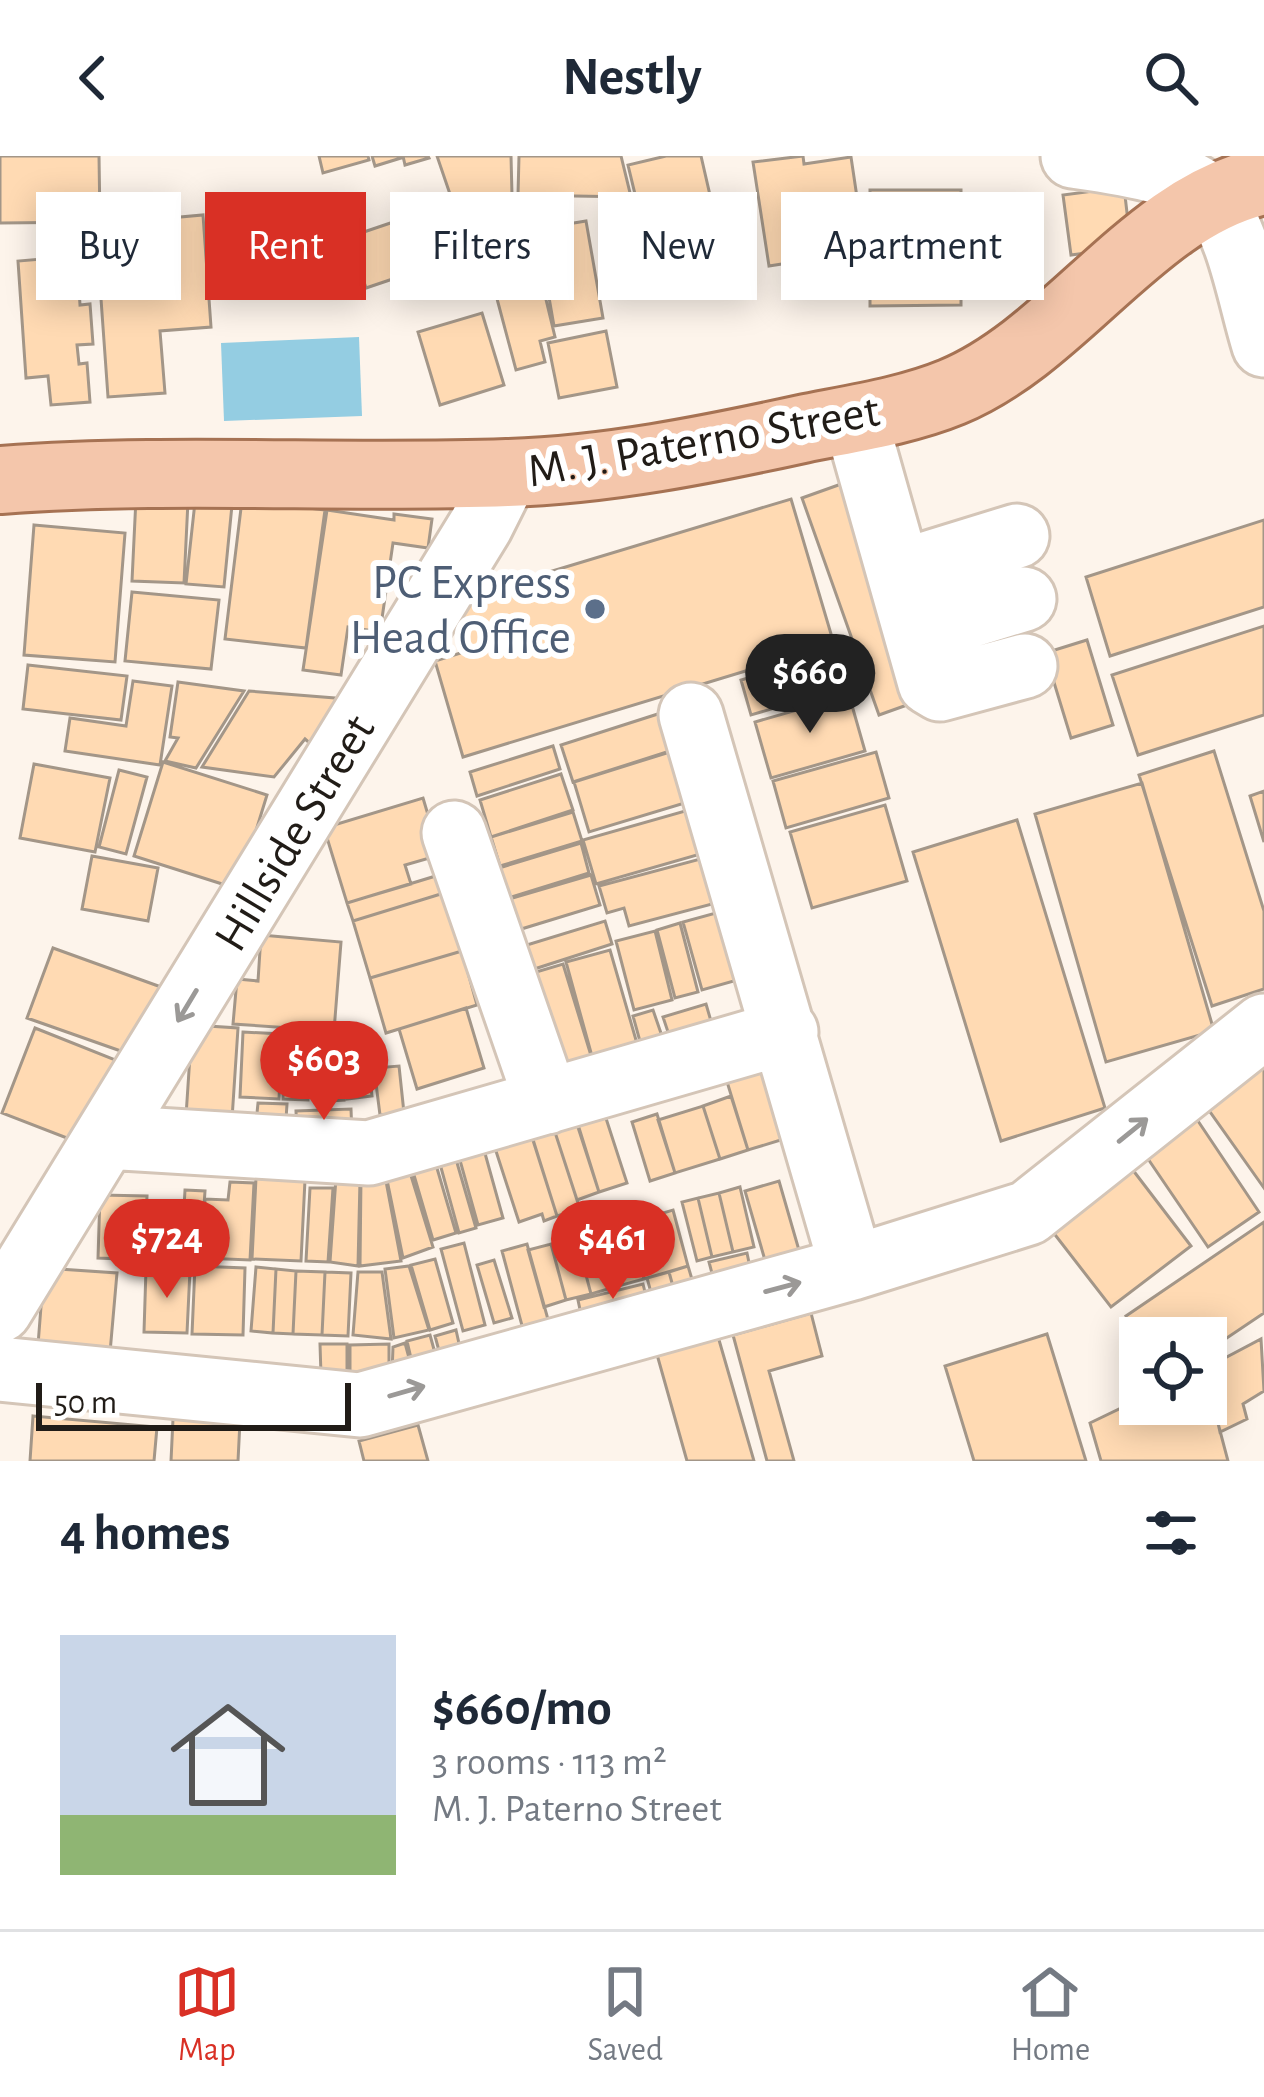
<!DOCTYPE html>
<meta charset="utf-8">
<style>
body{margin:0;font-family:"Alegreya Sans",sans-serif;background:#f2f2f3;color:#1f2937;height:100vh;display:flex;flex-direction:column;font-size:45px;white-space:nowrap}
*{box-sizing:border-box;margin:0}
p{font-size:39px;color:#747a83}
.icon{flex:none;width:66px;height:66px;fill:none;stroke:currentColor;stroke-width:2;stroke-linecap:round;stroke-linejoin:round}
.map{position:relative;height:1305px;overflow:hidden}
.drawer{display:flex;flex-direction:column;background:#fff;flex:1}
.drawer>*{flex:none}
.banner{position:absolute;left:36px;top:36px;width:1194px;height:108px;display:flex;gap:24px}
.buttons{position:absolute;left:1119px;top:1161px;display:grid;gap:24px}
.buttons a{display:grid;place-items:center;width:108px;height:108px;border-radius:0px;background:#fff;box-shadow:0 6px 30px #0003;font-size:60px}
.scale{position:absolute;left:36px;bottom:30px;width:315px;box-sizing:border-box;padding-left:12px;border:6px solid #211c17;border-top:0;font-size:33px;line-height:42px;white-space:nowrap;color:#211c17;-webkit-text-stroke:9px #fff;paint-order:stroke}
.price{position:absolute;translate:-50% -102px;padding:0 27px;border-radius:42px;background:#d93025;color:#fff;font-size:39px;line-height:78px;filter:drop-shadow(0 3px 6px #0008)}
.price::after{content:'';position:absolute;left:50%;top:72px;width:36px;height:27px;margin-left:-18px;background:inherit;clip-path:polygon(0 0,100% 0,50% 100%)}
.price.current{background:#222;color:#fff}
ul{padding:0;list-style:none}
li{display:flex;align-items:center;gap:36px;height:300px;padding:0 60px}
li span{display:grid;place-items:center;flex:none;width:336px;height:240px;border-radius:0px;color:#555}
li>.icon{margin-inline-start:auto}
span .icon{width:144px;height:144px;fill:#fffc;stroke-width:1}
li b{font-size:51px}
h2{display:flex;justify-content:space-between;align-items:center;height:144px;padding:0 60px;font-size:51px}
.pill{padding:0 42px;border-radius:0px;background:#fff;box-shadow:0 6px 30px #0003;font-size:42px;line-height:108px}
.pill.current{background:#d93025;color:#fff}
header{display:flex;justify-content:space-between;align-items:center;height:156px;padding:0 60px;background:#fff;font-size:54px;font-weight:700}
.tabs{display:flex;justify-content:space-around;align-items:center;height:168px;border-top:3px solid #e0e1e3;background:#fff;font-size:33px;color:#747a83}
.tabs a{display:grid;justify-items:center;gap:6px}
.tabs .current{color:#d93025}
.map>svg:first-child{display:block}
</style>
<header><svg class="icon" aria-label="back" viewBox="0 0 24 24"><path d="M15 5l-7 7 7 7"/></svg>Nestly<svg class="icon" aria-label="search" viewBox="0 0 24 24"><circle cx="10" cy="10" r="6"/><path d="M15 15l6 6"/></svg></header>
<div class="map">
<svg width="1264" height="1305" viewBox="0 0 1264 1305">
<rect width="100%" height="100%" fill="#fdf4eb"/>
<path fill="#94cde2" d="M359,181L362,260L224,265L221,187Z"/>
<path fill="#ffdab3" stroke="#a39688" stroke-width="3" d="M0,0H99L100,66L0,67Z
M319,0H368L369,4L323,17Z
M372,0H400L401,2L375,10Z
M403,0H428L429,2L405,9Z
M437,0H511L512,39L523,117L480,126Z
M519,0H621L631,41L518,39Z
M666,0H701L729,122L659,138L628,9Z
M803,0L804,8L851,1L865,95L769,110L753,6Z
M1124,31L1131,91L1071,99L1063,39Z
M870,34H961V149L870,150Z
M423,56L440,107L366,132L349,81Z
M203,59L211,171L160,175L165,237L108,241L99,115L84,117L80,70Z
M586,65L603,162L554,170L537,73Z
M77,100L80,149L90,148L93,188L77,189L79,208L87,207L90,246L51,249L48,220L26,222L18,105Z
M542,127L555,181L540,185L545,206L516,214L496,139Z
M482,157L504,229L440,249L418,176Z
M606,175L617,231L559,242L548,187Z
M844,327L921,544L879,559L802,342Z
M136,342L188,345L184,427L132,425Z
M791,343L834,488L463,601L435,505L467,495L453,445Z
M242,344L325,354L306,492L225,483Z
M195,346L232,349L224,431L186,428Z
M327,354L394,364V358L432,363L428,392L393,387L380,476L348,471L341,519L303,514Z
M1264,364V451L1110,500L1086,421Z
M34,369L125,377L115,506L24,499Z
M132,436L219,444L211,513L125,505Z
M1264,470V559L1138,599L1112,519Z
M1087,484L1113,569L1071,582L1045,497Z
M832,498L842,532L751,559L741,524Z
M28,509L127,520L121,564L23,553Z
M133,525L172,530L160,609L65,595L70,562L126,570Z
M178,526L244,535L196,612L165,605L178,582L170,581Z
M249,535L335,542L352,556L320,596L305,583L274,621L202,611Z
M849,539L865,595L771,622L755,566Z
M661,557L673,594L573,626L561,589Z
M553,590L560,613L477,640L470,616Z
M673,595L688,646L589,676L574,626Z
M1214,595L1264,755V833L1212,850L1139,619Z
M876,596L889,642L786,672L773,625Z
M163,606L267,639L238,733L134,700Z
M34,608L110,622L95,696L20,682Z
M119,614L147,621L126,698L99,691Z
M561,618L573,654L491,681L480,644Z
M1142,627L1214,875L1106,906L1035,658Z
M1264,635V686L1250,640Z
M423,642L440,699L405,709L411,728L347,747L324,672Z
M885,649L907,725L812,752L790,676Z
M692,653L704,697L596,728L583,684Z
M573,656L582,685L500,710L491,681Z
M1017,664L1105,952L1001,985L913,696Z
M581,687L589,717L508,742L499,712Z
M92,700L158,712L148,765L82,753Z
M704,702L716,747L629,770L624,752L607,757L599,730Z
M439,719L444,737L353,765L347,747Z
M591,719L600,749L518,774L509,743Z
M444,737L462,795L370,822L353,765Z
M723,755L741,823L702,834L683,766Z
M605,765L612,788L525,816L517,792Z
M680,767L698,836L675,842L657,774Z
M655,775L672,844L634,854L616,785Z
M261,779L341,786L334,875L233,868L237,823L258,825Z
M53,792L161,831L135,900L27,862Z
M610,794L638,891L593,904L566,806Z
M462,795L477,849L386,877L370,822Z
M563,808L593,906L556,917L526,819Z
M706,848L713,872L671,885L663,861Z
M466,852L484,912L417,933L399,873Z
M653,854L663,883L641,889L633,860Z
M192,869L238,872L232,963L186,960Z
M35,872L118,905L85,989L2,957Z
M243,876L282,878L279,943L240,941Z
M365,876L372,940L347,943L341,879Z
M284,878H309L308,944L283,943Z
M338,880L344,944L315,946L311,882Z
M1264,888V1032L1196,936Z
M759,905L784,983L748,994L724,916Z
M399,910L404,957L380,959L374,912Z
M731,940L748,994L720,1003L703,950Z
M258,947L287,948L285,979L255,977Z
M602,950L627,1027L599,1036L574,959Z
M703,950L720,1003L675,1017L658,964Z
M351,953L352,979L297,981L296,955Z
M657,958L675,1017L650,1025L632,966Z
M575,959L599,1036L577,1044L552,967Z
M1196,962L1259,1056L1208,1091L1144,997Z
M552,967L580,1053L557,1060L530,974Z
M531,978L557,1060L544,1065L542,1058L519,1066L494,989Z
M481,983L503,1062L478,1069L456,990Z
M453,993L476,1072L459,1077L437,997Z
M434,1002L456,1077L433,1084L411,1009Z
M1129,1009L1191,1090L1111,1151L1049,1071Z
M408,1010L433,1091L403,1102L386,1019Z
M385,1020L401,1105L360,1110L361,1021Z
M256,1022L305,1024L301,1105L252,1103Z
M336,1022L360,1024L358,1110L330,1106Z
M779,1025L805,1115L771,1125L745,1035Z
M230,1026L254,1027L250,1104L202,1102L205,1043L228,1044Z
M740,1031L754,1091L733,1096L719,1037Z
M310,1032H333L328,1106L306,1105Z
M185,1034L205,1035L200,1106H181Z
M719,1037L733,1096L712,1101L698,1042Z
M100,1039L147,1040L144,1104L98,1102Z
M698,1042L712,1101L697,1105L682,1046Z
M163,1046L182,1047L179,1109L160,1108Z
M673,1054L688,1110L644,1123L629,1067Z
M1264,1066V1157L1206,1196V1182H1140L1126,1160Z
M629,1067L644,1123L615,1131L600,1075Z
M600,1075L615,1131L591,1138L576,1081Z
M576,1081L591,1138L566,1144L551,1088Z
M464,1087L485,1169L463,1175L441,1093Z
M527,1088L554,1185L528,1192L502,1095Z
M551,1088L566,1144L544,1151L528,1094Z
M747,1097L751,1116L714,1125L709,1106Z
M435,1103L453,1167L430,1174L411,1109Z
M494,1104L512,1162L494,1167L477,1109Z
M195,1110L245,1112L243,1179L192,1178Z
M409,1110L429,1174L394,1182L385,1113Z
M688,1110L697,1140L677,1145L669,1116Z
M256,1111L276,1113L273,1177L251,1175Z
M44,1112L117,1117L109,1208L37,1202Z
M146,1113L190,1114L187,1177L144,1176Z
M276,1113L296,1115L293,1178L273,1177Z
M296,1115L325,1116L322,1179L293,1178Z
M325,1116L351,1117L348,1180L322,1179Z
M358,1116H382L391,1183L353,1179Z
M669,1116L677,1145L655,1151L647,1122Z
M643,1128L648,1148L582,1163L578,1144Z
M811,1157L822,1200L769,1215L794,1305H767L733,1179Z
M456,1174L462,1201L442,1206L435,1180Z
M717,1177L754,1305H687L656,1195Z
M1047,1178L1086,1305H974L945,1210Z
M430,1179L438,1208L414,1215L407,1185Z
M1261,1183L1264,1235L1243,1248L1247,1263L1220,1276L1206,1212Z
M405,1187L412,1213L392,1217L393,1191Z
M320,1188H347V1219H321Z
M389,1188V1218H350V1189Z
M1206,1222L1228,1305H1101L1090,1267L1140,1243V1248H1206Z
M33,1260L157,1271L154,1305H30Z
M173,1263L240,1265L238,1305H171Z
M418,1269L428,1305H364L359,1285Z"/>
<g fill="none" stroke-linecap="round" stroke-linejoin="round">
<g stroke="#d4c5b7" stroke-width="69">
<path id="minor" d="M1073,0C1109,5 1191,15 1214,46C1240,79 1251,148 1264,189
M855,262L930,527L940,533L1025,510
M900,416L1017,380
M916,476L1024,443
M691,559L852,1112
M454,677L547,946
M106,981L369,997L786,876
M0,1154L481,369L507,317
M0,1213L360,1249L852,1112L1028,1057L1264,870"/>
</g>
<g stroke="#a67253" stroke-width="72">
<path id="major" d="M0,324C171,311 337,323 507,317C606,314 706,294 802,273C851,263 906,255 952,236C1066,189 1144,50 1264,25"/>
</g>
<use href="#minor" stroke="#fff" stroke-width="63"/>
<use href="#major" stroke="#f4c6ab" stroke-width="66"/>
</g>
<defs><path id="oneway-shaft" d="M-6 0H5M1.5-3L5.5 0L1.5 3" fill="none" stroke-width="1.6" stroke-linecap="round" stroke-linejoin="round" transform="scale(3)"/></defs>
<g stroke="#9b9997">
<use href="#oneway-shaft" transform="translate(187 850) rotate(121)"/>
<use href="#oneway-shaft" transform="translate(1133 974) rotate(-39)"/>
<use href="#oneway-shaft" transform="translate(783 1131) rotate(-15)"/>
<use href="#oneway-shaft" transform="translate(407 1235) rotate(-16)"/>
</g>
<circle fill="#5c6f8a" stroke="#fff" stroke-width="4.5" cx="595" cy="453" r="12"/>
<g text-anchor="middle" stroke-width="12" stroke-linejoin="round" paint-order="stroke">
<g font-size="48" fill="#211c17" stroke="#fff">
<text transform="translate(703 283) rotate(-10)" y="17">M. J. Paterno Street</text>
<text transform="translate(293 676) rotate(-59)" y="17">Hillside Street</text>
</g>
<g font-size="48" fill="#4e5e75" stroke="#fff" text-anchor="end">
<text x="571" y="442">PC Express<tspan x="571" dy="55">Head Office</tspan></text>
</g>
</g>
</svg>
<div class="buttons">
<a><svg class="icon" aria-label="locate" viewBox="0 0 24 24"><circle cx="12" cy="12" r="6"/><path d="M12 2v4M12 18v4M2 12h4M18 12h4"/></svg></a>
</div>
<div class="scale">50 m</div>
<b class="price current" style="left:810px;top:580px">$660</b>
<b class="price" style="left:324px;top:967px">$603</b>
<b class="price" style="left:167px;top:1145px">$724</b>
<b class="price" style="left:613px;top:1146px">$461</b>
<div class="banner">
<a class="pill">Buy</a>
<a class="pill current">Rent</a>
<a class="pill">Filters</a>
<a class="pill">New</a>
<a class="pill">Apartment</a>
</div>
</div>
<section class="drawer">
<h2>4 homes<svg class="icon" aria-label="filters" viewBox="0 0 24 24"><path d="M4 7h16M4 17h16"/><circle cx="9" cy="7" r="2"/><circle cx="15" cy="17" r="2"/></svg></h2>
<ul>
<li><span style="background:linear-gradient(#c9d6e8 75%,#8fb573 0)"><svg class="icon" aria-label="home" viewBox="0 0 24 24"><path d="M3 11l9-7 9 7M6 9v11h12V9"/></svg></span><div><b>$660/mo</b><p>3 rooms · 113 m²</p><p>M. J. Paterno Street</p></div></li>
</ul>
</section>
<nav class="tabs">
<a class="current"><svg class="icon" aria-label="map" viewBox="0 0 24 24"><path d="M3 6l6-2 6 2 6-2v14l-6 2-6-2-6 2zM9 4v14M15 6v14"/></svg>Map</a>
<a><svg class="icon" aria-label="saved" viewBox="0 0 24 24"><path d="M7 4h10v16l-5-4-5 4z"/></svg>Saved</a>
<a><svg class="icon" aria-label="home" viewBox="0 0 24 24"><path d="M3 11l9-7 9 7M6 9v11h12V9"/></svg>Home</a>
</nav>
